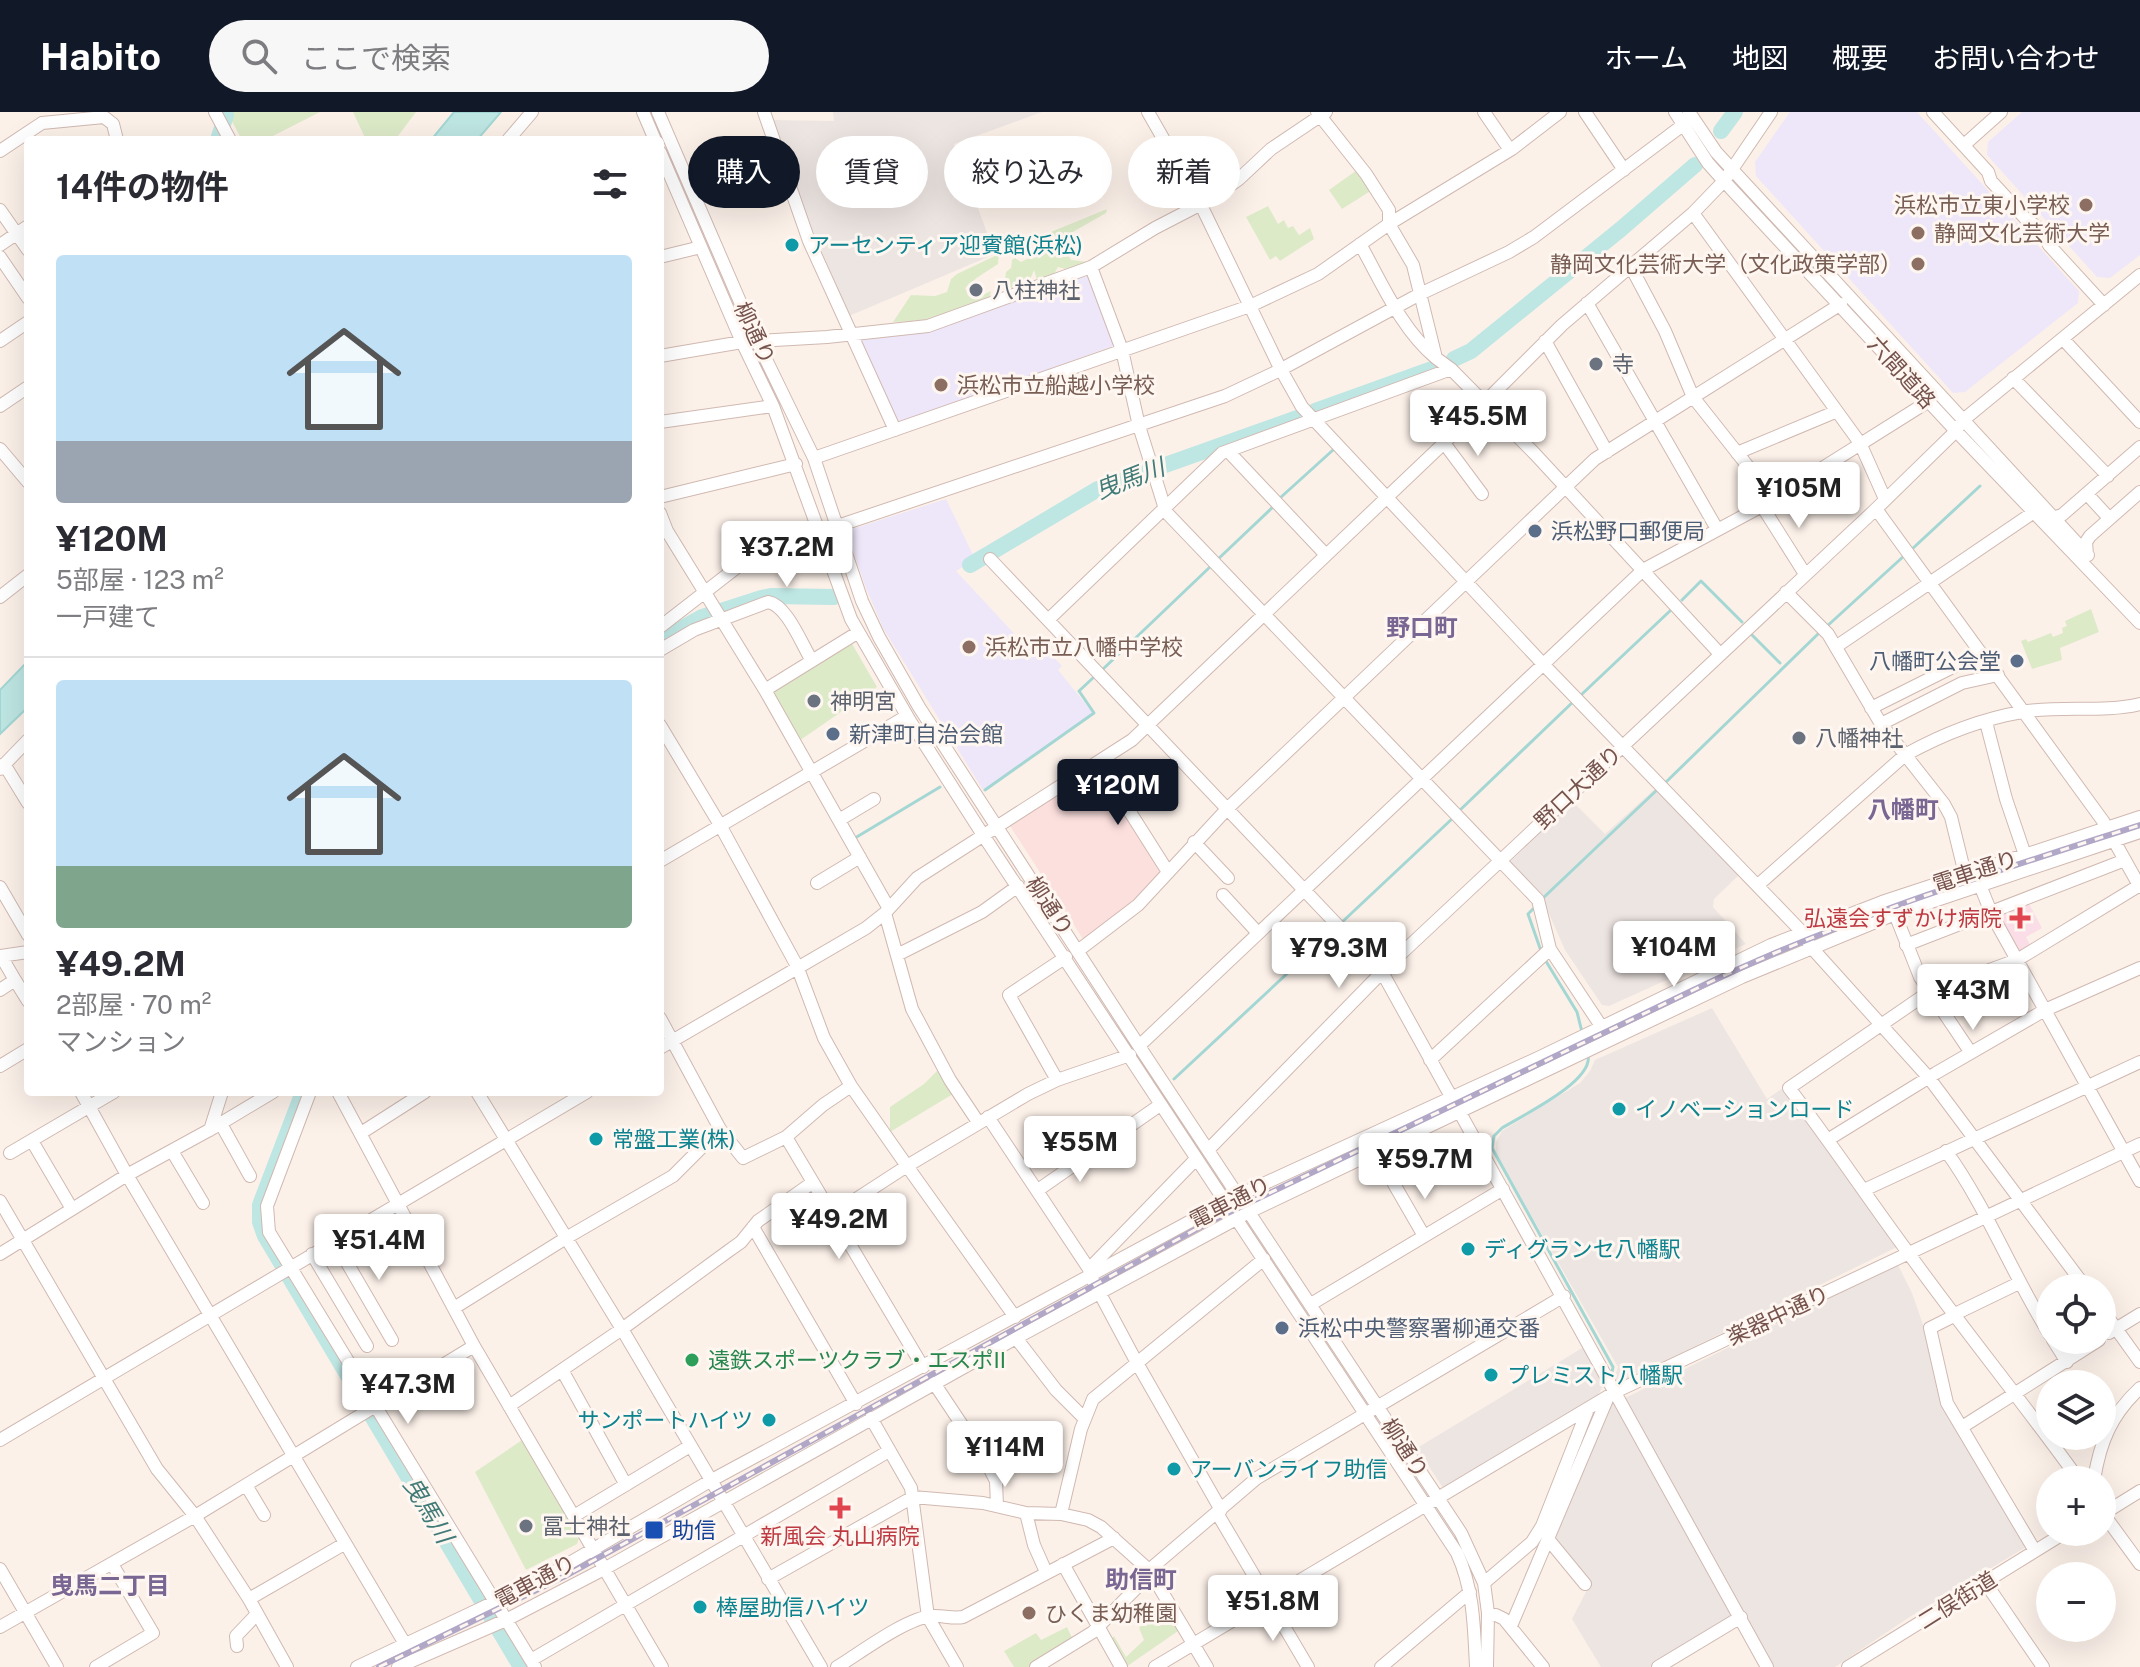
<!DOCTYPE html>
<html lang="ja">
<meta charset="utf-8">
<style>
body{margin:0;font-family:"Public Sans","Noto Sans JP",sans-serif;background:#f7f7f7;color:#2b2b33;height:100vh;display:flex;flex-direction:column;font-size:30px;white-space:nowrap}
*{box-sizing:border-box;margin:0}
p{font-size:26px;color:#7c7c81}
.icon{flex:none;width:44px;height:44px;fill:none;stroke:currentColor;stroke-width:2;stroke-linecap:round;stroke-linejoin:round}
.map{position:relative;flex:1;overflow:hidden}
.drawer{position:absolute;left:24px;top:24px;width:640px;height:960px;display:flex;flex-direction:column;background:#fff;border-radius:8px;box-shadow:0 8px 32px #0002}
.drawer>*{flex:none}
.hud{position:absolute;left:688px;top:24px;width:760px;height:72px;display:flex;gap:16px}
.controls{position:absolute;left:2036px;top:1162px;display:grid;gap:16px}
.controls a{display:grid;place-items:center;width:80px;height:80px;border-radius:50%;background:#fff;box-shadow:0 8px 32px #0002;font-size:40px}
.price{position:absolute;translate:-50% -68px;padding:0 18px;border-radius:8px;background:#fff;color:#222;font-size:26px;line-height:52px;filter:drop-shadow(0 2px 4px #0008)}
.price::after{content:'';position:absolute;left:50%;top:48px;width:24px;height:18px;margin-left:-12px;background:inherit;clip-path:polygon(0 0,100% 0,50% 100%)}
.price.current{background:#111827;color:#fff}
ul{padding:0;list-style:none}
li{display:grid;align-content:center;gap:16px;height:424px;padding:0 32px}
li+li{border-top:2px solid #e1e1e2}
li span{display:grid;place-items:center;height:248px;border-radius:8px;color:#555}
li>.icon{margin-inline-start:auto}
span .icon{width:144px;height:144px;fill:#fffc;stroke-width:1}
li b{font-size:34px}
h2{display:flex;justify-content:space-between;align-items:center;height:96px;padding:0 32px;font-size:34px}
.tag{padding:0 28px;border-radius:36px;background:#fff;box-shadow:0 8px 32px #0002;font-size:28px;line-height:72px}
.tag.current{background:#111827;color:#fff}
header{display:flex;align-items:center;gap:48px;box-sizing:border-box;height:112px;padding:0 40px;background:#111827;color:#fff}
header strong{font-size:38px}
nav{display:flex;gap:44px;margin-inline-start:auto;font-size:28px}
.search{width:560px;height:72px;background:#f7f7f7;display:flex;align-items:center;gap:20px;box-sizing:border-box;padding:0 28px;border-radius:44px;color:#7c7c81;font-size:30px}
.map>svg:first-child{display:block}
</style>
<header>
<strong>Habito</strong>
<div class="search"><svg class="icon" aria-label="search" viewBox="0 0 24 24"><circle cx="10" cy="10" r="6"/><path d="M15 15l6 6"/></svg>ここで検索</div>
<nav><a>ホーム</a><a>地図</a><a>概要</a><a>お問い合わせ</a></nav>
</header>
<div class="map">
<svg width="2140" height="1555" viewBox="0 0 2140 1555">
<rect width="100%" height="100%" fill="#fcf1e9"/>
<path fill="#fce0de" d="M1098,657L1164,760L1125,799L1083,827L1010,714Z"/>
<path fill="#ede5e2" d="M833,0H1042L954,32L995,142L849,204L795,77L772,8L834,9Z
M1657,675L1741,761L1714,787L1713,795L1746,832L1609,894L1602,893L1565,838L1543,788L1509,751L1573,690L1605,722Z
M1712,896L1767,987L1783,976L1897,1135L1620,1271L1614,1267L1618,1255L1496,1042V1030L1502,1019L1580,971L1590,959L1595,948Z
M1898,1153L1912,1181L1928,1227L1941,1290L2026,1435L1908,1506L1835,1555H1772L1625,1286Z
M1587,1233L1606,1267L1596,1288L1445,1379L1417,1336Z
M1616,1290L1732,1504L1650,1555H1601L1572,1507L1589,1474L1552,1427L1610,1292Z"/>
<path fill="#eee6f9" d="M1790,0H1917L2079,179L2078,191L1965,280L1953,281L1756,64L1755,50Z
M2022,0H2140V143L2110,166L2097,165L1987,43L1988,30Z
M1086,162L1091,165L1114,228L1113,234L895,313L859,227Z
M946,387L975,447L956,459L1020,528L1024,525H1034L1062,554L1058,558L1093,601L983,678L883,516L866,476L846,419Z"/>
<path fill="#fadde6" d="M2028,790L2042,816L2026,825L2030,833L2019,839L1999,803Z"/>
<path fill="#ddeac8" d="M227,0H320L265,28H242Z
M353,0H416L395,28H366Z
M1357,58L1370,76L1369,80L1342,97L1329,78Z
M1268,94L1278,112L1284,108L1288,116L1293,114L1299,123L1310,116L1314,127L1280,149L1276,144L1270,148L1246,105Z
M1107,97L1106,101L1066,124L1065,137L1071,148L1089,150L1065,157L1058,155L1053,164L1037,168L1034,158L1027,175L1008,182L1004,174L1006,160L1011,156L1012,148L1015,146L1021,150L1041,140L1036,126Z
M999,142L998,152C986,160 975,166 965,176L969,183L978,185L991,179L990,184C962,204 926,209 893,210L911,183L935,184L947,180L951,167L957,162Z
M2091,497L2099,520L2060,536L2062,548L2032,557L2021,529L2026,527L2028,530L2051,521L2053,525L2063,521L2062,516L2067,514L2065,509Z
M851,530L877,575L799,629L770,580Z
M939,957L953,982L890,1020V995L924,972Z
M525,1326L579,1426L577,1432L526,1458L475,1360Z
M1162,1488L1181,1517L1126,1555L1110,1528L1114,1524L1126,1545L1144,1528L1139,1516Z
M1067,1515L1074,1530L1029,1555H1014L1004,1539L1036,1521L1041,1528Z"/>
<path fill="#bee6e3" stroke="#a4d7d4" stroke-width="2" d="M454,0H501L477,28H431Z
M28,549V595L0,622V578Z"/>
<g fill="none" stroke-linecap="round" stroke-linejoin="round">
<path stroke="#a4d7d4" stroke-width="3" d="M1280,386L1333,338
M1911,438L1980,374
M1216,449L1274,394
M1682,488L1701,469L1742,510
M1825,516L1905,443
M1752,523L1780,551
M1102,558L1211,454
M1581,583L1672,497
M1664,672L1819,521
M985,678L1094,601L1079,579L1094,565
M1459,699L1575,588
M855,726L940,675
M1542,787L1658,677
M1534,796L1528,802L1541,839
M1340,812L1454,705
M1544,846L1577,900L1582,920
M1588,943C1594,969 1523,1003 1502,1016L1494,1024L1492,1036L1613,1255L1611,1266
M1174,967L1335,817"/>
<path stroke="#bee6e3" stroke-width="16" d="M1721,19L1735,0
M218,28L226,3L224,0
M1454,247L1471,239L1621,117L1695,53
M1315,299L1432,257
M970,453L1098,377L1300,305
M660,529L702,505L761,486L771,484L834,485
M303,980L260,1093V1110L265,1124L521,1555"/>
<g stroke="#d0b9b1" stroke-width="14">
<path id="minor" d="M215,0L230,28
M643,0L655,28
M658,0L757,229L814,346L862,489L879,525L919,595L1139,934L1461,1421L1484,1471L1488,1501L1487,1555
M764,0L809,129L895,318
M1148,0L1200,91L1280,256L1302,295L1543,552L1802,820L1811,835L1929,966L2086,1176
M1317,0L1366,62L1389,98V112L1413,153L1436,246L1451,257L1535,342L1720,542
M1484,0L1510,38
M1585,0L1624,58
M1675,0L1708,51L1724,69L1956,319L2140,511
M1689,0L1716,40L2088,443
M1933,0L1988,60L1991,69L2025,106L2041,118L2049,133L2104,193
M508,28L532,0
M1964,33L2001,0
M0,39L42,11L104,5L113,12L117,28
M660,40L742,230L773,294L851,507L910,609L983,723L1457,1441C1474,1478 1474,1516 1476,1555
M0,98L28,138
M1693,101L1860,331L1885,387
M1360,132C1382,171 1401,217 1436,246
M0,133L28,114
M0,145L28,186
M660,145L701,135
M1091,155L1122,238L1139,314L1166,400L1538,788L1550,837L1603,917
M1631,155L1665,219L1693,285L1773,386
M1587,191L1717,417
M2063,227L2140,310
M0,229L28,210
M1545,229L1607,340
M660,244L742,230L827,225L928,214L1091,155L1155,116L1211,87L1239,67L1271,37L1326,0
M2013,266L2108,364
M0,294L28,275
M660,310L773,294
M1444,331L1482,382
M0,337L28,370
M1228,339L1326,443
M1737,341L1835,300
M814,346L1250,194L1318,162L1389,112L1512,37L1560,0
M2087,382L2109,406
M660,385L796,352
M1762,394L1805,462
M1876,397L2103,709L2140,775
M660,401L667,419L765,578L888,795
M2053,406L2062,403L2140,335
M2087,443L2086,430L2090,424L2140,380
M990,447L1382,860L1767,1555
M1786,480L1828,522L1881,612L1944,692L1951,705L1965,762
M0,485L28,463
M1048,508L1222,341L1451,257
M660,515L754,442L1225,284L1276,260L1420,182L1509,140L1534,125L1683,13
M1837,534L2034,400
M660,538L694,518L768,490C787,493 802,533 812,549
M765,578L857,521
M1871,596L1981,541
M1986,610L2006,687L2025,743
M1881,612L1962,571L1998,563
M660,613L720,713L797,854L824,926L851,974L907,1054L833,1102
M1099,651L1168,760
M4,652L28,691
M0,657L28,628
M839,708L874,687
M1194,730L1228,766
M660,749L907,604
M817,771L860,745
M1758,773L1905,643C1941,623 1981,607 2022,600C2060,593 2102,601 2140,592
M1980,773L1992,803L2140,1069
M0,775L28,823
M1223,783L1258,821
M885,801L912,897L950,968L978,1010
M1895,802L1920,865L1971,941
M1906,833L2125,748
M1079,838L1138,793L1227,697L1595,347L1841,192
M897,843L982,800L1018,774
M0,844L28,840
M15,868L28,889
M0,878L15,868L1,844
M660,906L720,1017
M1139,934L1643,458L1762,394L1929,289
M660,936L866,816L885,801L917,766L1132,628L1444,331L1562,213L1693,101L1724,69L1771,0
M1430,948L1550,837
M0,954L28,937
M1057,968L1009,883L1066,845
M81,980L127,1063L408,1537
M310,980L267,1094L269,1120L535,1555
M338,980L474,1234L662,1555
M477,980L622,1217L821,1555
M988,1005L1089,1157L1090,1163L1137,1251L1221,1398
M221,1012L250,1064
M210,1018L222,980
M361,1021L425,980
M786,1025L923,1255
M1829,1027L1936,961L2045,898L2140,856
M32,1029L72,1097
M1208,1038L1389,853L1876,397L1956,319L1962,309L2140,163
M172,1039L203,1091
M1946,1039C1986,1094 2013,1164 2050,1223
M10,1041L114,980
M1394,1072L1424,1124
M1038,1078L1160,993
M1864,1078L2140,950
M0,1089L157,1357L195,1404L249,1487L287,1555
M753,1115L856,1292
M335,1130L392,1228
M0,1142L127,1063L213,1016L273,980
M312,1142L367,1234
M1089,1157L1196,1047
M1311,1192L1503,1077
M454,1196L566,1126L673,1064L720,1017L743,1046L786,1025L823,993L851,974
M2102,1197L2140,1250
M1955,1202L2019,1171
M1956,1203L1930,1216L1947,1291L2035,1439
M1015,1205L907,1054L1028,982L1057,968L1130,943
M2109,1221L2140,1202
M1016,1226L1056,1278L1085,1307
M2053,1228L2067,1250
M562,1258L626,1373
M934,1271L986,1349L996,1369L997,1394
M509,1294L622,1217L727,1140L741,1130L758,1109L812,1071
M871,1306L911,1376L928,1505L957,1555
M1962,1315L2099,1228
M0,1328L587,980
M2079,1368C2023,1290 1963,1217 1907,1139C1867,1085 1830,1029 1789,976L1929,880L2017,848L2140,773
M2094,1368C2100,1330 2111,1303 2140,1276
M246,1373L264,1403
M2102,1400L2140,1452
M1026,1401L1034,1433L1046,1460
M1217,1401L1308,1555
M1061,1402L1081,1317L1093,1287L1264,1147
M2103,1402L2140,1379
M574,1404L690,1334
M1548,1427L1585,1472
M1063,1452L1121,1555
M0,1457L57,1555
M1149,1458L1257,1366L1564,1184
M768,1467L913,1385L983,1391L1026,1401L1061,1402L1088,1408L1101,1415L1149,1458L1207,1555
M1985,1470L2043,1555
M1484,1471L1532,1430L1542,1414L1588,1297
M249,1487L344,1432
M1488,1504L1496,1503L1504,1507L1543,1555
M1511,1514L1608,1285
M0,1515L195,1404L474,1234
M237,1534L236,1524L257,1502
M531,1548L889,1339
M96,1555L153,1521L112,1452
M357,1555L537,1470L710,1369L1237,1084L1540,945L1771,833L1882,790L2140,705
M398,1555L506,1508L604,1457L1016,1226L1249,1100L1742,865L1895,802L2140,720
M837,1555C860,1541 906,1506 932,1504C942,1503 952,1507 963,1505L1114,1426
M1036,1555L1093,1520L1151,1461
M1155,1555L1617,1279L2140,1032
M1381,1555L1470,1480
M1658,1555L1741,1505
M1848,1555L2066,1420"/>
</g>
<use href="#minor" stroke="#fff" stroke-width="12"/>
<g stroke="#b1a7c6" stroke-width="6">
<path id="rail" d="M379,1555L565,1464L1211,1109L1708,871C1847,805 1994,760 2140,713"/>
</g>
<use href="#rail" stroke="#fef6f0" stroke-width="3" stroke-dasharray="9" stroke-linecap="butt"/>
</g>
<g fill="#8d6e63" stroke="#fef6f0" stroke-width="3">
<circle cx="2086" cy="93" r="8"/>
<circle cx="1918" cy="121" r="8"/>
<circle cx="1918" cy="152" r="8"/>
<circle cx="941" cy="273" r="8"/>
<circle cx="969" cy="535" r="8"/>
<circle cx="1029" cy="1501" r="8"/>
</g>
<g fill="#0f9aa8" stroke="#fef6f0" stroke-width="3">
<circle cx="792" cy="133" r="8"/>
<circle cx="1619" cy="997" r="8"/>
<circle cx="596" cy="1027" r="8"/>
<circle cx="1468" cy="1137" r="8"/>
<circle cx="1491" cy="1263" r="8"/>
<circle cx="769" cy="1308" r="8"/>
<circle cx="1174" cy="1357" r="8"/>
<circle cx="700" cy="1495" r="8"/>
</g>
<g fill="#6b7280" stroke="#fef6f0" stroke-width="3">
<circle cx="976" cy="178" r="8"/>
<circle cx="1596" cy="252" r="8"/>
<circle cx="814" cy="589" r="8"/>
<circle cx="1799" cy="626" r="8"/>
<circle cx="526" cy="1414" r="8"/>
</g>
<g fill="#5c6f8a" stroke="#fef6f0" stroke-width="3">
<circle cx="1535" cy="419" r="8"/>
<circle cx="2017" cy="549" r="8"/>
<circle cx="833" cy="622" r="8"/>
<circle cx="1282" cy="1216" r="8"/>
</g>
<g fill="#e0444e" stroke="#fef6f0" stroke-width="3">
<path d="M2016 794h8v8h8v8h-8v8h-8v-8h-8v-8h8z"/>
<path d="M836 1384h8v8h8v8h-8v8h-8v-8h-8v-8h8z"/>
</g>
<circle fill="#2e9e5b" stroke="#fef6f0" stroke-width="3" cx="692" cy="1248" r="8"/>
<rect fill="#1a4fb4" stroke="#fef6f0" stroke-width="3" x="644" y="1408" width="20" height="20" rx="4"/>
<g text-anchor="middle" stroke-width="6" stroke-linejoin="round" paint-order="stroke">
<g font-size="22" fill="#785e54" stroke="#fef6f0" text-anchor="start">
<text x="2070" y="101" text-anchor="end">浜松市立東小学校</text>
<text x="1934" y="129">静岡文化芸術大学</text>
<text x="1902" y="160" text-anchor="end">静岡文化芸術大学（文化政策学部）</text>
<text x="957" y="281">浜松市立船越小学校</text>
<text x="985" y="543">浜松市立八幡中学校</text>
<text x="1045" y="1509">ひくま幼稚園</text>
</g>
<g font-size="22" fill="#0d838f" stroke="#fef6f0" text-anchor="start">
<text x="808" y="141">アーセンティア迎賓館(浜松)</text>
<text x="1635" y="1005">イノベーションロード</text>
<text x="612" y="1035">常盤工業(株)</text>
<text x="1484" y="1145">ディグランセ八幡駅</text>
<text x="1507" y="1271">プレミスト八幡駅</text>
<text x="753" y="1316" text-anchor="end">サンポートハイツ</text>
<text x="1190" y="1365">アーバンライフ助信</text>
<text x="716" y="1503">棒屋助信ハイツ</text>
</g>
<g font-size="22" fill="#5b616d" stroke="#fef6f0" text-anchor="start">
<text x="992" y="186">八柱神社</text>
<text x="1612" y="260">寺</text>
<text x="830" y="597">神明宮</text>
<text x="1815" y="634">八幡神社</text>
<text x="542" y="1422">冨士神社</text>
</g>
<g font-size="22" fill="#76534d" stroke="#fef6f0">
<text transform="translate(755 221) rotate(65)" y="8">柳通り</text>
<text transform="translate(1902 260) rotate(48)" y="8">六間道路</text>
<text transform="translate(1578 675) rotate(-43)" y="8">野口大通り</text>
<text transform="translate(1975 759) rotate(-18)" y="8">電車通り</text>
<text transform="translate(1050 794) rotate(57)" y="8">柳通り</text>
<text transform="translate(1230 1090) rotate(-27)" y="8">電車通り</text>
<text transform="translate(1778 1203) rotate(-25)" y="8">楽器中通り</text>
<text transform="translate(1405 1336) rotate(57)" y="8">柳通り</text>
<text transform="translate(535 1469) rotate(-28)" y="8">電車通り</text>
<text transform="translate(1957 1488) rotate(-32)" y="8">二俣街道</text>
</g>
<g font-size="22" fill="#4e5e75" stroke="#fef6f0" text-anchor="start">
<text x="1551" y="427">浜松野口郵便局</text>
<text x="2001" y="557" text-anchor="end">八幡町公会堂</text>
<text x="849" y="630">新津町自治会館</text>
<text x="1298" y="1224">浜松中央警察署柳通交番</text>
</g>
<g font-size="22" fill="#be3a42" stroke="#fef6f0" text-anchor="end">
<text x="2002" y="814">弘遠会すずかけ病院</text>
<text x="840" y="1432" text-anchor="middle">新風会 丸山病院</text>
</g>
<g font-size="22" fill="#27864d" stroke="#fef6f0" text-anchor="start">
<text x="708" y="1256">遠鉄スポーツクラブ・エスポII</text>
</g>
<g font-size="22" fill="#164399" stroke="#fef6f0" text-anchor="start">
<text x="672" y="1426">助信</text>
</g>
<g font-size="24" font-style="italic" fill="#417b78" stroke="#fef6f0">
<text transform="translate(1130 367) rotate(-21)" y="8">曳馬川</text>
<text transform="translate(428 1398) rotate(59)" y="8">曳馬川</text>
</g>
<g font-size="24" font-weight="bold" fill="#7a6692" stroke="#fef6f0">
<text x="1422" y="524">野口町</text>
<text x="1903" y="706">八幡町</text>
<text x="1141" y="1476">助信町</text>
<text x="110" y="1482">曳馬二丁目</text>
</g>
</g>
</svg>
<div class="controls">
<a><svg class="icon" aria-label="locate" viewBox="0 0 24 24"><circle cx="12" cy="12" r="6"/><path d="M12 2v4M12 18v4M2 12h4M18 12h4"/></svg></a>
<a><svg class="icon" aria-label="layers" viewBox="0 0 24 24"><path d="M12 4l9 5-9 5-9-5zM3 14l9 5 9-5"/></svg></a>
<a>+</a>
<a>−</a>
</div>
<b class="price" style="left:1478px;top:346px">¥45.5M</b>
<b class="price" style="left:1799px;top:418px">¥105M</b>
<b class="price" style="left:787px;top:477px">¥37.2M</b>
<b class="price current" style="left:1118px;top:715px">¥120M</b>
<b class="price" style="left:1674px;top:877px">¥104M</b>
<b class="price" style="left:1339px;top:878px">¥79.3M</b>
<b class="price" style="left:1973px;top:920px">¥43M</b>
<b class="price" style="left:1080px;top:1072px">¥55M</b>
<b class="price" style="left:1425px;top:1089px">¥59.7M</b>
<b class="price" style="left:839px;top:1149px">¥49.2M</b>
<b class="price" style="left:379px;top:1170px">¥51.4M</b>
<b class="price" style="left:408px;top:1314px">¥47.3M</b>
<b class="price" style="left:1005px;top:1377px">¥114M</b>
<b class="price" style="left:1273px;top:1531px">¥51.8M</b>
<div class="hud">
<a class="tag current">購入</a>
<a class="tag">賃貸</a>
<a class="tag">絞り込み</a>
<a class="tag">新着</a>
</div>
<section class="drawer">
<h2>14件の物件<svg class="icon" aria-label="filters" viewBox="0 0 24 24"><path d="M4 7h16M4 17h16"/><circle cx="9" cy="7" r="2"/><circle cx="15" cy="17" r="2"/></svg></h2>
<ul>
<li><span style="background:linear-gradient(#bfe0f5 75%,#9aa5b1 0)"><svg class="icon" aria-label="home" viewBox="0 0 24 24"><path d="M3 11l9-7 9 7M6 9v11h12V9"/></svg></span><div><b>¥120M</b><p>5部屋 · 123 m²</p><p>一戸建て</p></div></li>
<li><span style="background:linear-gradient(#bfe0f5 75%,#7fa58c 0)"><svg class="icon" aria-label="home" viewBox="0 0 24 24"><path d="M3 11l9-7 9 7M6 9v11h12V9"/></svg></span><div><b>¥49.2M</b><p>2部屋 · 70 m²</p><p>マンション</p></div></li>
</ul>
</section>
</div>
